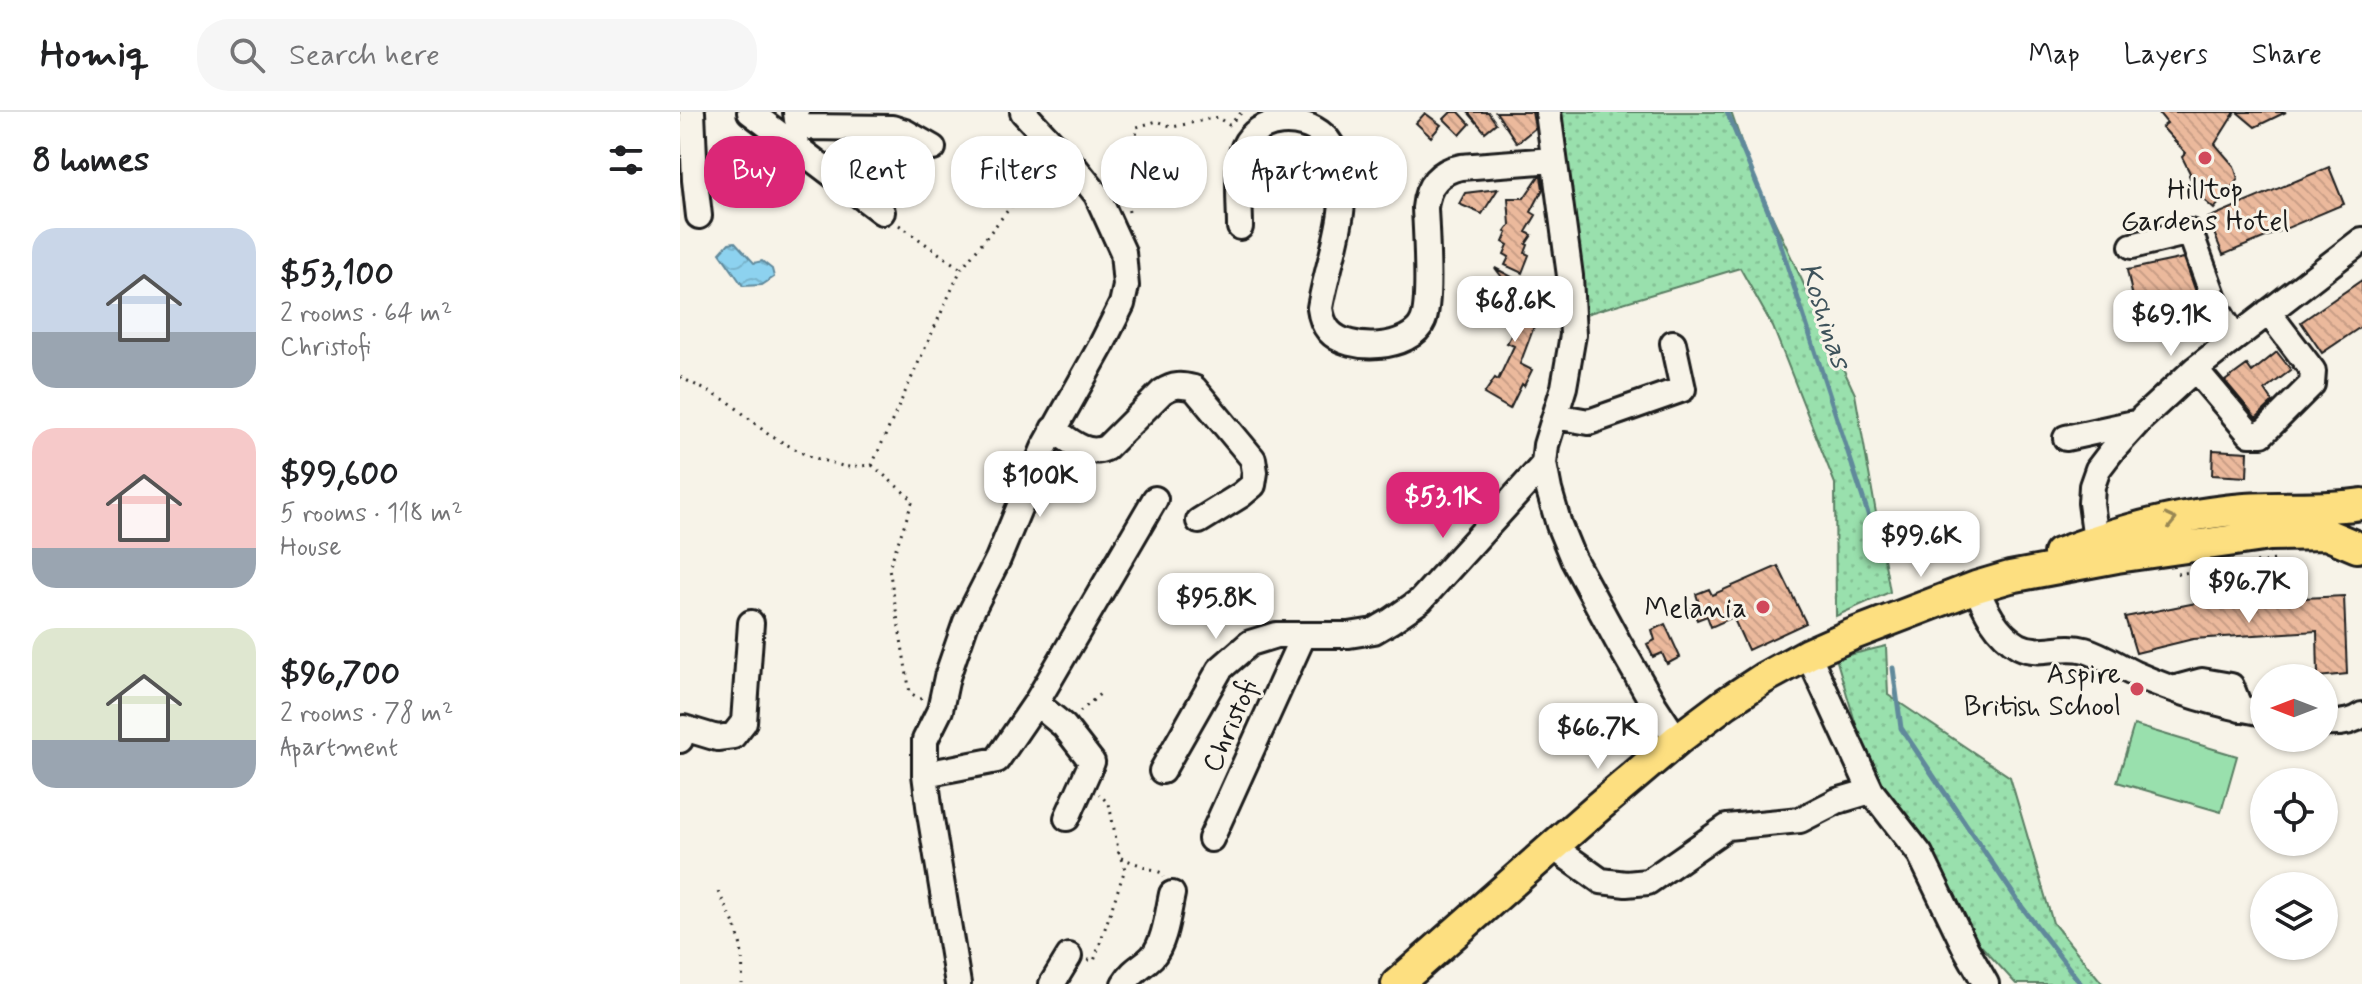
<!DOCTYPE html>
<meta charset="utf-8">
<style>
body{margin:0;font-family:Mynerve,sans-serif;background:#f6f6f6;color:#202124;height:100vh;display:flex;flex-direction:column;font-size:30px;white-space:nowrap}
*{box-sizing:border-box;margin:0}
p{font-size:26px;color:#757577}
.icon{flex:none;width:44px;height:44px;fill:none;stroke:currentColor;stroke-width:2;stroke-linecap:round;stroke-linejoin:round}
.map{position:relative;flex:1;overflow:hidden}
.drawer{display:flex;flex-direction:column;background:#fff;width:680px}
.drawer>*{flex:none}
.guide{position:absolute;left:24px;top:24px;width:760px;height:72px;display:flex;gap:16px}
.needle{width:52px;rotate:270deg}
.fabs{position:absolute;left:1570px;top:552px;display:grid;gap:16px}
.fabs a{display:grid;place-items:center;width:88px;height:88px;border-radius:50%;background:#fff;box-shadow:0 2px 6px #0004;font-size:40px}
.price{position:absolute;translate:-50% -68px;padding:0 18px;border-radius:16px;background:#fff;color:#222;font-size:26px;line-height:52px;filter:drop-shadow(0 2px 4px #0008)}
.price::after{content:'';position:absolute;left:50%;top:48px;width:24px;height:18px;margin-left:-12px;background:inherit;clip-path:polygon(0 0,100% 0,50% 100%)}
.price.current{background:#db2777;color:#fff}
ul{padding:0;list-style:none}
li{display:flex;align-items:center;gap:24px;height:200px;padding:0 32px}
li span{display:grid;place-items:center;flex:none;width:224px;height:160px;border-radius:24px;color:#555}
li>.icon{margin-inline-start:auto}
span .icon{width:96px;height:96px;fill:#fffc;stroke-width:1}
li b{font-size:34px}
h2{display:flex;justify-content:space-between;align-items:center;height:96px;padding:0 32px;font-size:34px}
.pill{padding:0 28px;border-radius:32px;background:#fff;box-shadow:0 2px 6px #0004;font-size:28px;line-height:72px}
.pill.current{background:#db2777;color:#fff}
header{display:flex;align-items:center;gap:48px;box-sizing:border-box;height:112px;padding:0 40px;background:#fff;border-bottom:2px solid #e0e0e0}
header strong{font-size:38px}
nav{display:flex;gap:44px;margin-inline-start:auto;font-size:28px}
.search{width:560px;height:72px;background:#f6f6f6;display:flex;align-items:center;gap:20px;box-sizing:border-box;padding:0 28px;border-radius:32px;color:#757577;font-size:30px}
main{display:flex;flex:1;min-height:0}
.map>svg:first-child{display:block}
</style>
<header>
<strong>Homiq</strong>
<div class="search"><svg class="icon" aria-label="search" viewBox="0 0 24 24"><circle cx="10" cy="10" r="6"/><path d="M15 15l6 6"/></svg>Search here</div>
<nav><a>Map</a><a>Layers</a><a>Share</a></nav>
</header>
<main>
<section class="drawer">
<h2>8 homes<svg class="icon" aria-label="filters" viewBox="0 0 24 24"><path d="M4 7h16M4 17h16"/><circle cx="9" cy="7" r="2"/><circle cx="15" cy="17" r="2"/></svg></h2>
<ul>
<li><span style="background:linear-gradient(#c9d6e8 65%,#9aa5b1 0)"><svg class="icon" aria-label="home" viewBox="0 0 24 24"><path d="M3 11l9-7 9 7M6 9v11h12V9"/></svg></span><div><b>$53,100</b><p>2 rooms · 64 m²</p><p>Christofi</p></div></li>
<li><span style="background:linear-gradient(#f6c9c9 75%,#9aa5b1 0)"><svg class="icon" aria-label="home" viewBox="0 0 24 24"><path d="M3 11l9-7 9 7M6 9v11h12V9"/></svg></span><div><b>$99,600</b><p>5 rooms · 118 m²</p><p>House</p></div></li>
<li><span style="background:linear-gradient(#dfe7d0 70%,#9aa5b1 0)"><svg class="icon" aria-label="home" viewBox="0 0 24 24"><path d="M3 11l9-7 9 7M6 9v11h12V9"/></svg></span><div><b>$96,700</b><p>2 rooms · 78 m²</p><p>Apartment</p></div></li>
</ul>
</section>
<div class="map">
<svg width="1682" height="872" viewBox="0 0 1682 872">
<defs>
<pattern id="grass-dots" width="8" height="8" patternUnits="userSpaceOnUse" patternTransform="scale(2)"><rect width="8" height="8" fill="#99e0ad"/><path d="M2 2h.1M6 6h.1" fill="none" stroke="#83c094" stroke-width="1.8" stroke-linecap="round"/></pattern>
<pattern id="water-waves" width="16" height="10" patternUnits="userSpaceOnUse" patternTransform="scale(2)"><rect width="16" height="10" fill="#8dd2ef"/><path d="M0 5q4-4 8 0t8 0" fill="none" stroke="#79b4cc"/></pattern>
<pattern id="building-back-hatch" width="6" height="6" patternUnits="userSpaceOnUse" patternTransform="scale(2)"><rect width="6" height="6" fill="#ebb99c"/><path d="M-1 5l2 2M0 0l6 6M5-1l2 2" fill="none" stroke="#c99e86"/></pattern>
</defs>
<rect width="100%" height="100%" fill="#f7f3e8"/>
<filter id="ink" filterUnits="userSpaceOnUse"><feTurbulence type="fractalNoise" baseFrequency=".0125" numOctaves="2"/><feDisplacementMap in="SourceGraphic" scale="16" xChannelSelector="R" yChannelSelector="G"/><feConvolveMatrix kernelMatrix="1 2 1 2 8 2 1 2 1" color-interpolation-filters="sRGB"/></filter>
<g filter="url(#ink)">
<path fill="url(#grass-dots)" stroke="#5a7e64" stroke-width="2" d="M876,0H1051L1072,61L1175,282L1210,480L1156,504L1155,372L1093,215L1060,156L906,202Z
M1206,534L1208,583L1330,665L1373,811L1423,872H1336L1295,827L1208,720L1156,546Z"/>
<path fill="#99e0ad" stroke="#5a7e64" stroke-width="2" d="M1454,613L1557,644L1541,700L1437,670Z"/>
<path fill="url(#water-waves)" stroke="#60899b" stroke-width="2" d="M55,130L74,151L82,149L92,157L94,165L82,173L63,174L40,141L49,131Z"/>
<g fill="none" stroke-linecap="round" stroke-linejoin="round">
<path stroke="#60899b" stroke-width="5" d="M1047,0L1094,113L1195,423
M1213,556L1221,616L1342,795L1401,872"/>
</g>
<path fill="url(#building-back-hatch)" stroke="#1c1c1c" stroke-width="2" d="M771,0H779L790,12L780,23L764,7Z
M788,0H808L816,11L805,20Z
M816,0H852L855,16L837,31Z
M1478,0H1555L1535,32L1554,54L1558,67L1534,97L1517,82L1509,63L1510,61L1502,45L1506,41L1482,15L1487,11Z
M1557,0H1606L1575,15Z
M745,1L761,13L751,25L736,11Z
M1649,55L1664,92L1543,143L1528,106Z
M859,64H861L863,77L851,100L856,103L846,120L852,123L846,132L848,133L845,141L849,143L842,161L825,153L829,145L824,142L828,133L823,130L827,121L825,120L830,113L828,86H844Z
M818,77L802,102L779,92L785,81Z
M1504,146L1523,200L1459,214L1447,158Z
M815,156L856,178L850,196L856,199L850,210L855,212L840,252L852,258L844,274L842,272L830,297L804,282L815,266L818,268L834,234L827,231L837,213L828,208L832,199L828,197L831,187L827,184L831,177Z
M1682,168V214L1642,241L1621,210Z
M1597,240L1611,258L1585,278L1593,290L1576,306L1545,269L1567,253L1572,260Z
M1533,338L1568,340L1567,365L1532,363Z
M1098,454L1126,511L1068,538L1053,505L1031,515L1027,504L1017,508L1011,495L1019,491L1016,482L1029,477L1032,483Z
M1664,484L1667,562L1638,565L1637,519L1513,527L1456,541L1445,505L1516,491Z
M985,512L1000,545L987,552L982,541L973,545L967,532L975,528L972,518Z"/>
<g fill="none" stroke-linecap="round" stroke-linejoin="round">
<g stroke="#1c1c1c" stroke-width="30">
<path id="minor" d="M12,0L15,68L19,104
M70,0L202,100
M116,0L117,8L123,15L212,16L225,20L253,36
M868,0L890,164L893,223L884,275L866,333L864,352L869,378L879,413L893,447L938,530L974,593L997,628
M560,115C560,93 556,54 564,35C578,5 621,3 644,24C651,30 656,42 659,50C672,93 647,153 640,196C641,204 643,212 649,219C668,241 731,238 743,209C751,191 746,120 745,96C747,73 759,59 781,55L873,48
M1452,134L1510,120L1539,200L1555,226
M1515,257L1570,322H1582L1632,272L1633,259L1588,200
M875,304L909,310L1003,277L993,231
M373,317C389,328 406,345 426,336L482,280C494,272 501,273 514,276L573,347L575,360L573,373L561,383L519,409
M1386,326L1459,310
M1416,428L1411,391L1412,374L1418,357L1431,340L1462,306L1515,257L1682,128
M1296,475C1305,497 1316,521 1339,534C1361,545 1382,531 1405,538C1422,543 1438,554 1455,562C1496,580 1540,593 1584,601
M1128,542L1191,679L1240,742L1286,837L1306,872
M1496,576L1522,569L1551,574L1560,597
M356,591L475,387
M1644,611C1657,612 1671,611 1682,603
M0,628L4,616L37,626L53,624L64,610L71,511
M482,659L540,557L570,531L596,523H669L694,519L711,509L741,488L864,352
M245,662L317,648L356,591L384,614L412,650L387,706
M531,727L623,524
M873,735L921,769L946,772L968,770L1047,715L1120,708L1157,689L1191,679
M278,872L250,701L245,662V628L260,598L267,565L286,510L318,447L364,336L421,234L442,192L446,174L443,140L417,83L397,58L343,0
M372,872L389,844
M444,872C454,856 461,856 472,845C485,831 488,800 492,782"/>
</g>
<g stroke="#1c1c1c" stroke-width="36">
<path id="major" d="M1379,442C1437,419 1501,402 1565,397C1604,394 1643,398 1682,392
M717,872L918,695L997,628L1046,591L1084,566L1128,542L1171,523L1296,475L1330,465L1437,445L1590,423L1646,422L1677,435"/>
</g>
<path stroke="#1c1c1c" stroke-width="3" stroke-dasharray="2 6" stroke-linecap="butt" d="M449,100L444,76L454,53L457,15L477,9L493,15L537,5L549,13L562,0
M219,113L281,157
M0,265L49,290L89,323L128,344L166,355L192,353L281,157L364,53
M192,353L233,388L209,456L230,581L243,588
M1497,462L1596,448
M400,600L421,581
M441,746L482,761L484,765
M38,780C57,815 65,831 62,872
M408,848L414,849L445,757L439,742L429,692L419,682"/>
<use href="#minor" stroke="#f7f3e8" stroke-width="24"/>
<use href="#major" stroke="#fddf80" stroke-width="30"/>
</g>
<defs><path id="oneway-chevron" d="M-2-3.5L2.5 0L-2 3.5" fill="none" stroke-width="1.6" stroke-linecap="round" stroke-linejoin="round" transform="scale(2)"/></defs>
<use stroke="#988753" href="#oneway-chevron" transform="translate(1491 408) rotate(-13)"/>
</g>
<g fill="#d1495b" stroke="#f7f3e8" stroke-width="3">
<circle cx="1525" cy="46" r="8"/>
<circle cx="1083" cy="495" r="8"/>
<circle cx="1457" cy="577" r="8"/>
</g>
<g text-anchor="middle" stroke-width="6" stroke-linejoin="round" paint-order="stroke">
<g font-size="28" fill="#1c1c1c" stroke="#f7f3e8" text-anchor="end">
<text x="1525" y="86" text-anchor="middle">Hilltop<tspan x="1525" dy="32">Gardens Hotel</tspan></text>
<text x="1067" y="505">Melania</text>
<text x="1441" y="571">Aspire<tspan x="1441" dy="32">British School</tspan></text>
</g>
<g font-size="28" fill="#1c1c1c" stroke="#f7f3e8">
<text transform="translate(549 613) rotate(-66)" y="10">Christofi</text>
</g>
<g font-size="30" font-style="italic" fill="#3e535b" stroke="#f7f3e8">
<text transform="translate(1146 203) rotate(72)" y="10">Koshinas</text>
</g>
</g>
</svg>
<div class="fabs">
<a><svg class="needle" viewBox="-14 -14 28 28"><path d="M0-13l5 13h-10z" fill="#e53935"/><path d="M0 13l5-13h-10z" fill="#757577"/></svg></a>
<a><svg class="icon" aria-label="locate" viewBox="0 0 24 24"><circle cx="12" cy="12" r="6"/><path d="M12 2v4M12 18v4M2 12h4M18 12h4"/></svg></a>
<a><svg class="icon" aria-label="layers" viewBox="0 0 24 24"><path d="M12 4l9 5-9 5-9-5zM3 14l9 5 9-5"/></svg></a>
</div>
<b class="price" style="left:835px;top:232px">$68.6K</b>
<b class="price" style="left:1491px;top:246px">$69.1K</b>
<b class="price" style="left:360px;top:407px">$100K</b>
<b class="price current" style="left:763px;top:428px">$53.1K</b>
<b class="price" style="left:1241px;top:467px">$99.6K</b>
<b class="price" style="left:1569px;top:513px">$96.7K</b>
<b class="price" style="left:536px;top:529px">$95.8K</b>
<b class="price" style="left:918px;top:659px">$66.7K</b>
<div class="guide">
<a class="pill current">Buy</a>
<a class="pill">Rent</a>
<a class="pill">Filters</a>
<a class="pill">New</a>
<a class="pill">Apartment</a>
</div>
</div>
</main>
